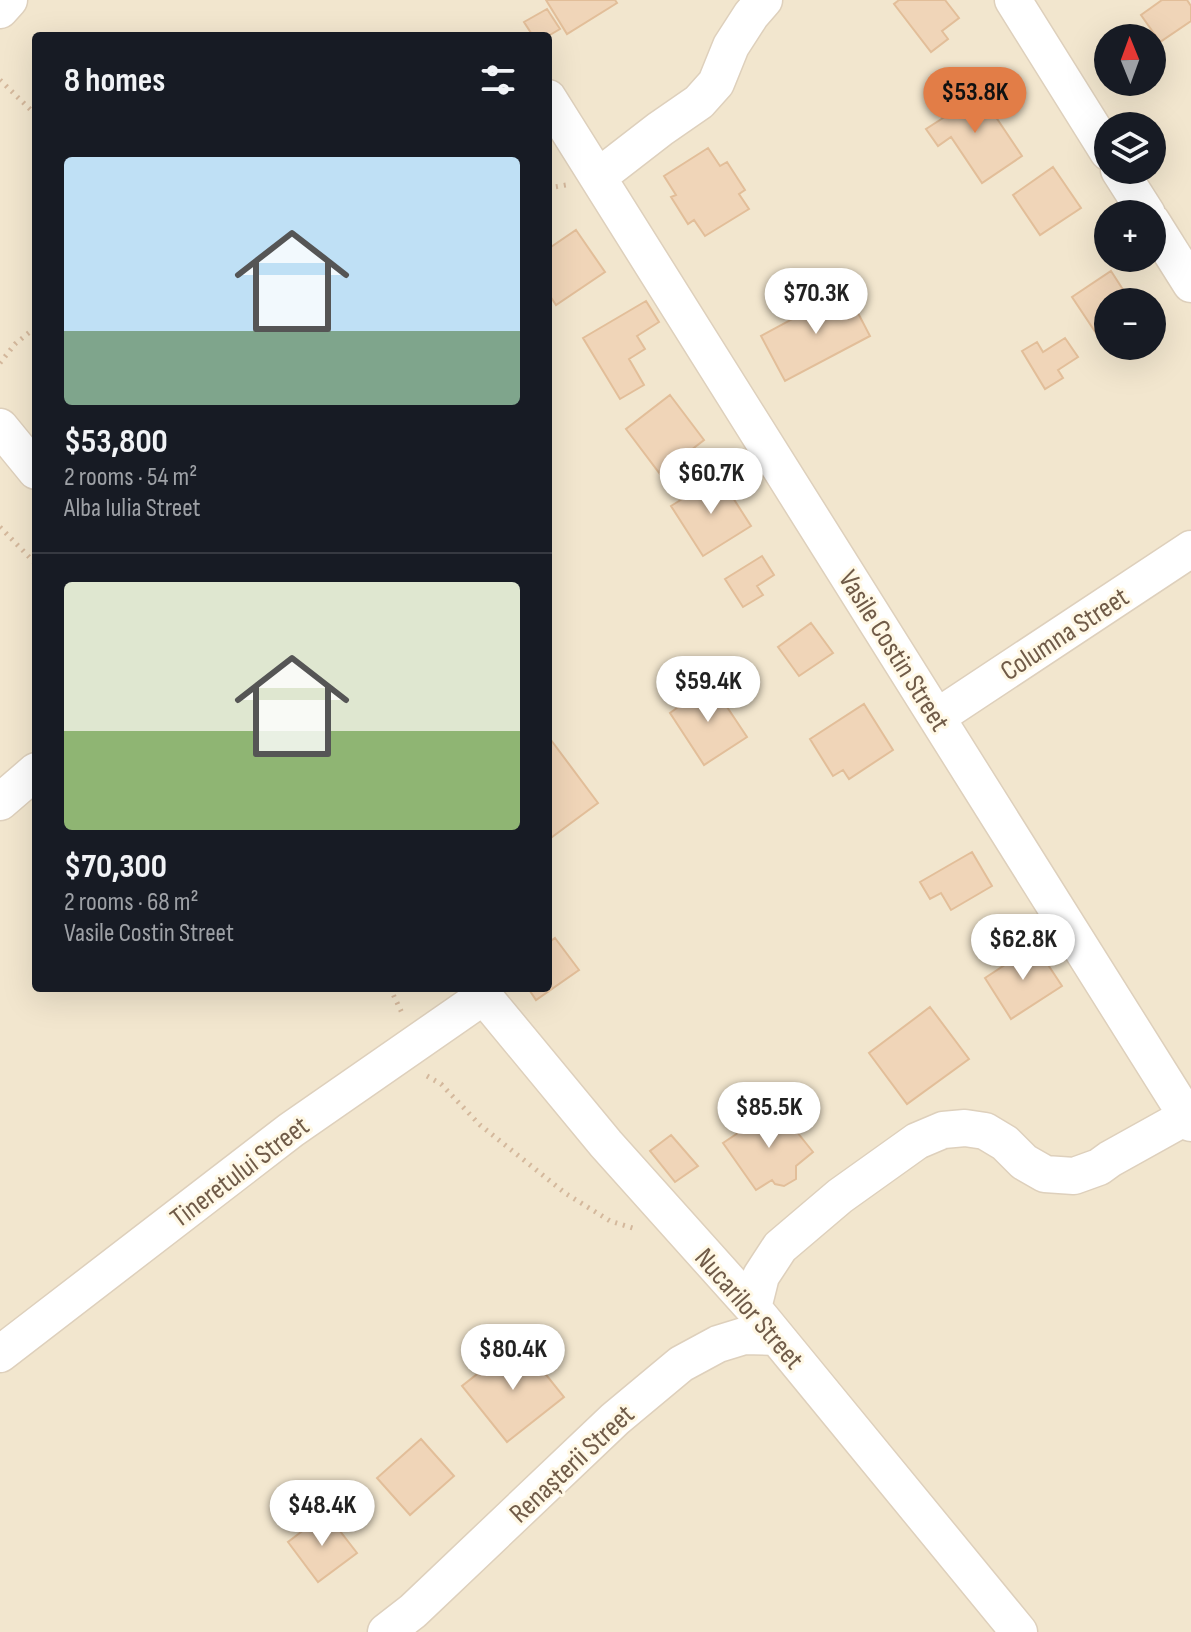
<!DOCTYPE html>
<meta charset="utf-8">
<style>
body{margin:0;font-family:"Sofia Sans Condensed",sans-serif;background:#242831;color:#f1f3f6;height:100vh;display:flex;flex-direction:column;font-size:30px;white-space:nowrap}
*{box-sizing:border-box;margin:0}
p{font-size:26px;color:#9ea1a6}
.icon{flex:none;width:44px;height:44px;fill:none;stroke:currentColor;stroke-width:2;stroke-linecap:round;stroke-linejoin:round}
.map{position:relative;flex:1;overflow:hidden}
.details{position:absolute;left:32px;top:32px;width:520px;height:960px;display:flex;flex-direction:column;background:#171b24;border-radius:8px;box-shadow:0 8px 32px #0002}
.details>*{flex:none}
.needle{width:52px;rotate:359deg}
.controls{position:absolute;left:1094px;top:24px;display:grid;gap:16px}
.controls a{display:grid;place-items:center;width:72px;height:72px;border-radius:50%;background:#171b24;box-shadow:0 8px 32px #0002;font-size:40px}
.price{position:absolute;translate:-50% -68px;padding:0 18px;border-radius:28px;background:#fff;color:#222;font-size:26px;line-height:52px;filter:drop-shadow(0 2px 4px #0008)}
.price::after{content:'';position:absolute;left:50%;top:48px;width:24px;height:18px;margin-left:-12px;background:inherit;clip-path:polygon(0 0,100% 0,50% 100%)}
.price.current{background:#e27d47;color:#111}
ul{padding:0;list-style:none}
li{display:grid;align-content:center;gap:16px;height:424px;padding:0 32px}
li+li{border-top:2px solid #363941}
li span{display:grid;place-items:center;height:248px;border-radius:8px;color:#555}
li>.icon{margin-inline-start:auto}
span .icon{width:144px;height:144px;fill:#fffc;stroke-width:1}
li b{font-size:34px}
h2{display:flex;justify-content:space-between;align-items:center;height:96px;padding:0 32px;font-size:34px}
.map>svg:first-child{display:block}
</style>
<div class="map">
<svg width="1191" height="1632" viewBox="0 0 1191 1632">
<rect width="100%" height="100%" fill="#fbf4df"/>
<path fill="#f2e6ce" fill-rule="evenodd" d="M0,0H1191V1632H0ZM36,36H548V988H36ZM1108,38H1152V82H1108ZM1108,126H1152V170H1108ZM1108,214H1152V258H1108ZM1108,302H1152V346H1108Z"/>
<path fill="#f0d5b8" stroke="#e2be99" stroke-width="2" d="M546,0H615L617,3L567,34Z
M899,0H945L959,18L942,31L948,39L931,52L894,4Z
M1162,0H1187L1191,6V21L1160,42L1141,15Z
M547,9L560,29L548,36H533L524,22Z
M977,89L1022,156L982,183L951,137L938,146L926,129L943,118L935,107L952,96L957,103Z
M708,148L720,166L727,162L745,190L739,194L749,209L705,236L694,220L688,224L671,197L676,195L664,176Z
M1053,167L1081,208L1040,235L1013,195Z
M576,230L605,272L556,305L548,293V249Z
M1111,271L1131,302H1108V325L1096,333L1072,297Z
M846,290L870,336L785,381L761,336Z
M646,301L659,322L637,336L645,349L629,359L644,385L620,399L583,338Z
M1065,338L1078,357L1058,370L1063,378L1045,389L1022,351L1037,342L1043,352Z
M670,395L704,440L660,474L626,429Z
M719,476L751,526L703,556L671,506Z
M762,556L774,575L757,586L763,595L743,607L725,579Z
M811,623L833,653L799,676L778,647Z
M711,683L747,737L704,765L670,713Z
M864,704L893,750L849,779L843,770L833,776L810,739Z
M548,736L598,803L548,840Z
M972,852L992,886L951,910L941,893L930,899L920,882Z
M555,938L579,970L536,1000L528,988H548V943Z
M1035,945L1062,986L1011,1019L985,978Z
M930,1007L969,1059L907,1104L869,1053Z
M777,1107L813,1152L796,1166V1179L784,1186L775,1184L772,1180L756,1190L723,1143Z
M671,1135L698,1166L675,1182L650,1151Z
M519,1341L564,1397L507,1442L462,1386Z
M421,1439L454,1476L410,1515L377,1478Z
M326,1513L357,1553L318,1582L288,1542Z"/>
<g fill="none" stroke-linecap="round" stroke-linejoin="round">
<g stroke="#ded0bc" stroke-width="39">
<path id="street" d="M1013,0L1108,152
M0,10L9,0
M548,98L1191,1123
M1119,170L1147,214
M598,177L660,129L699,102L716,83L731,46L751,15L764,0
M1152,222L1191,284
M0,427L36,471
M937,717L1191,549
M0,802L36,771
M477,988L606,1144L753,1308L1019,1632
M753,1308L761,1276L780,1247L840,1196L917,1141L943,1130L965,1128L985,1131L1005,1143L1024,1162L1045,1174L1074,1176L1099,1167L1110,1159L1191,1114
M0,1354L291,1130L484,996
M386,1632L413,1611L615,1419L681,1364L718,1344L744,1336L777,1337"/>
</g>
<path stroke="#d4b89c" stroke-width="5" stroke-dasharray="2 6" stroke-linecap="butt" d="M0,80L36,115
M548,188L566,185
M0,363L15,344L36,327
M0,527L36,564
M390,988L402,1013
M427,1076L441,1084L480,1125L565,1193L610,1221L636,1229"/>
<use href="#street" stroke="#fff" stroke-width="36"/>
</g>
<g text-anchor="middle" stroke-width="6" stroke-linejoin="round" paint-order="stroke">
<g font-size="28" fill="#705b48" stroke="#fff8e5">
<text transform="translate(1064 633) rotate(-33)" y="10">Columna Street</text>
<text transform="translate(895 650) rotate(58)" y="10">Vasile Costin Street</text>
<text transform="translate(239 1171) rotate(-37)" y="10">Tineretului Street</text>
<text transform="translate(750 1308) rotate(49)" y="10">Nucarilor Street</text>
<text transform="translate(571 1463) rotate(-43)" y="10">Renașterii Street</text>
</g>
</g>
</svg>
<div class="controls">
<a><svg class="needle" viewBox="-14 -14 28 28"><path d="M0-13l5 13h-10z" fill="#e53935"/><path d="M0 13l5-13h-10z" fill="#9ea1a6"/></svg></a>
<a><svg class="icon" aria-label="layers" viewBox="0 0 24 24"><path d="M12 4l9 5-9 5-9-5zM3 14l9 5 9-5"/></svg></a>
<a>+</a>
<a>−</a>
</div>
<b class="price current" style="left:975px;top:135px">$53.8K</b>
<b class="price" style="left:816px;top:336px">$70.3K</b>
<b class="price" style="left:711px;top:516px">$60.7K</b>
<b class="price" style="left:708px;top:724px">$59.4K</b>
<b class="price" style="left:1023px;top:982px">$62.8K</b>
<b class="price" style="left:769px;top:1150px">$85.5K</b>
<b class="price" style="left:513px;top:1392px">$80.4K</b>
<b class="price" style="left:322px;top:1548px">$48.4K</b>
<section class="details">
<h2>8 homes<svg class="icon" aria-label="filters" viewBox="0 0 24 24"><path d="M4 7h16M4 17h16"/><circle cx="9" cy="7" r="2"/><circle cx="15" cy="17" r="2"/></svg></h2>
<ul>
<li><span style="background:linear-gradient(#bfe0f5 70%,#7fa58c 0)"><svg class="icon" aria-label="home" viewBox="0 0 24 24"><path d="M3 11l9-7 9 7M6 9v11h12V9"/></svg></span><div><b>$53,800</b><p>2 rooms · 54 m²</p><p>Alba Iulia Street</p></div></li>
<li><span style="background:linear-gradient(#dfe7d0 60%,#8fb573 0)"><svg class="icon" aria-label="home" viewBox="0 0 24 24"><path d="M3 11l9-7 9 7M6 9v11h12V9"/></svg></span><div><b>$70,300</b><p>2 rooms · 68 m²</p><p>Vasile Costin Street</p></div></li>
</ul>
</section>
</div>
